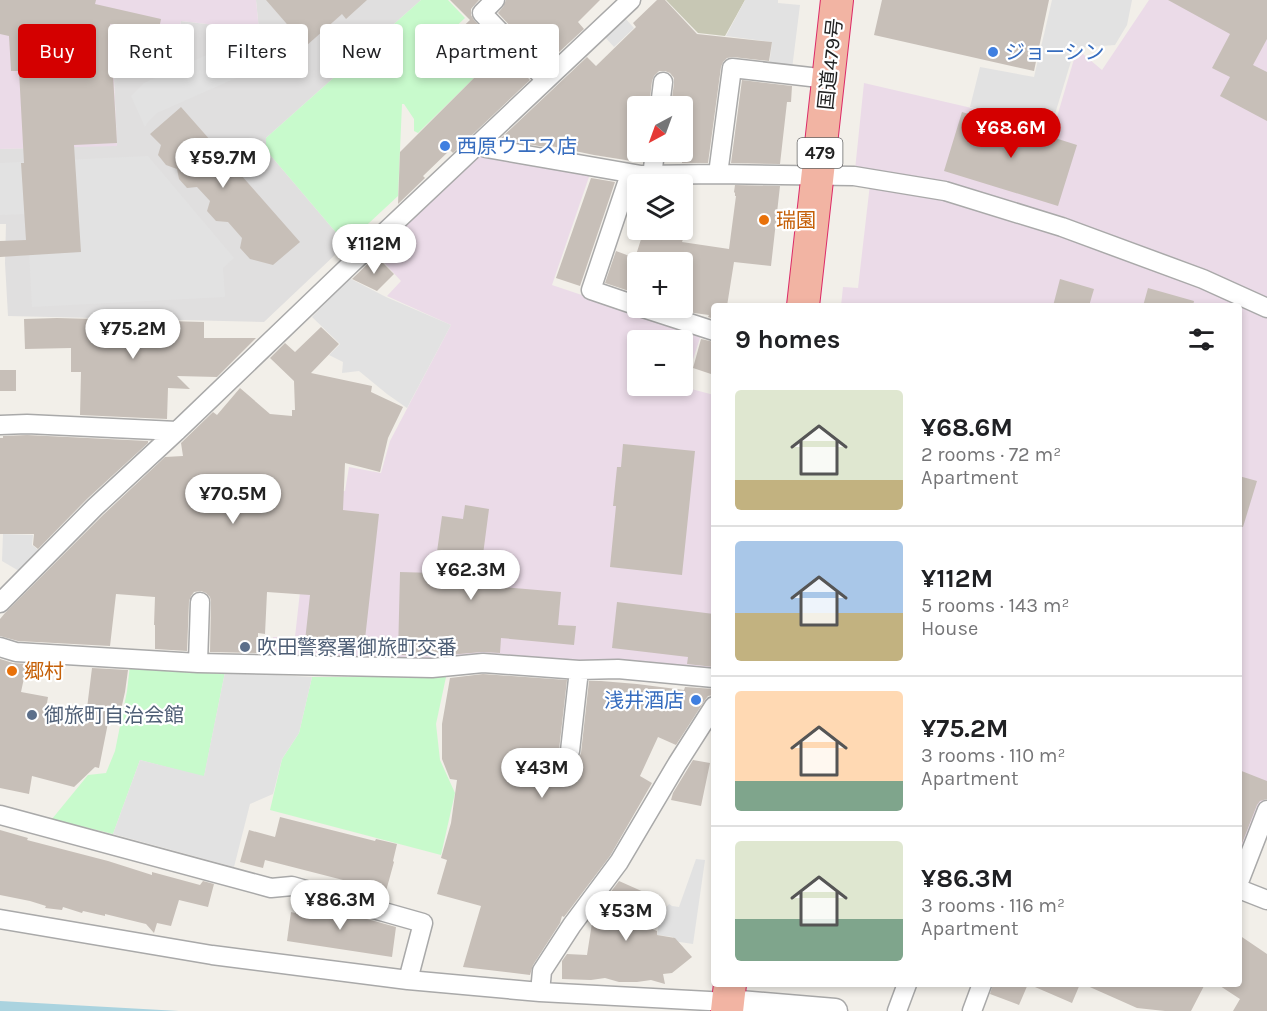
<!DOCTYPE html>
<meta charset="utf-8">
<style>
body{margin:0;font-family:Karla,"Noto Sans JP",sans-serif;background:#f6f6f6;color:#202124;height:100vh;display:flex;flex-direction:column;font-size:22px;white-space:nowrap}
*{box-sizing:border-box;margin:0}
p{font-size:20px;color:#757577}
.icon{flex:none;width:33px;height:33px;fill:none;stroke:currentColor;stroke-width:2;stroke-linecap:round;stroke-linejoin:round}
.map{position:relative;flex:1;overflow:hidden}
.details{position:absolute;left:711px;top:303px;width:531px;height:684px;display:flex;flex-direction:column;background:#fff;border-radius:6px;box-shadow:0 3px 9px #0003}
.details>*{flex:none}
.guide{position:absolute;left:18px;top:24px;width:570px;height:54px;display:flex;gap:12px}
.needle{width:39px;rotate:221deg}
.fabs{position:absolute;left:627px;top:96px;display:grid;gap:12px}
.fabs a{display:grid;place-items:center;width:66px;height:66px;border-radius:6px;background:#fff;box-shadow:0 3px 9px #0003;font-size:30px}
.price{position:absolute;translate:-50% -51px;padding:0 14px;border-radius:21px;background:#fff;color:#222;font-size:20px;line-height:39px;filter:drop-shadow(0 2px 3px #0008)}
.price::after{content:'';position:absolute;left:50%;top:36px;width:18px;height:14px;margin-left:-9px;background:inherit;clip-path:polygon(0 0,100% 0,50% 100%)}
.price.on{background:#d40000;color:#fff}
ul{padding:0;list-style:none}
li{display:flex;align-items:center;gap:18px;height:150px;padding:0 24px}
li+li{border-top:2px solid #e0e0e0}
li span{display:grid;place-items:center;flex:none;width:168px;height:120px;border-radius:6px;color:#555}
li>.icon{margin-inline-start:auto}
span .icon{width:72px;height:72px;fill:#fffc;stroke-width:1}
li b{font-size:26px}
h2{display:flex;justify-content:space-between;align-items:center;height:72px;padding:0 24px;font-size:26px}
.chip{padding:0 21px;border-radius:6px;background:#fff;box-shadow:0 3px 9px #0003;font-size:21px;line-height:54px}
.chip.on{background:#d40000;color:#fff}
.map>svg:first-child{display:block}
</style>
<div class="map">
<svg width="1267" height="1011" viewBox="0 0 1267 1011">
<rect width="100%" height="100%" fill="#f2efe9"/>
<path fill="#e0dfdf" d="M256,0H421L266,138V150L339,236H355L264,322L8,316L5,263L6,224H0V149L117,145L112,37L176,48L181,21L259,30Z"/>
<path fill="#ebdbe8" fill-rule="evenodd" d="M0,0H256L259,30L181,21L176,48L112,37L117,146L0,149Z
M1149,0H1267V299L855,170L864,83L1054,127L1077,49L1102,70Z
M482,154L591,171L552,285L701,335L684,387L714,395V672L431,661L271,656L273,637H295L311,493L345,491L349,467L381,473L390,441L451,325L387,296L401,281L376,254ZM638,340H682V386H638Z
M870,184L944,197L1059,234L1199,286L1267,316V791L1239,867V306H841L843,287L858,288Z"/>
<path fill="#c7c7b4" d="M666,0H745L725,36L698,33Z"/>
<path fill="#c8facc" d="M421,0H448L465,18L449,33L454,38L445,47L475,77L418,133L414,131V119L404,104H402L398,196L355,236H339L266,150V138Z
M130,665L225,672L204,777L140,760L113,834L52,819L88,775L106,773L115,751L127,691Z
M312,677H446L436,724L440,760L455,793L441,855L270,810L282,759L299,733Z"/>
<path fill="#e2e2e2" d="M745,0H778V3L800,5L792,69L769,66L772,42L726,36Z
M1052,0H1132L1127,25L1115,45L1075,48L1052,124L970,107L980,67L1034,77Z
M624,17L634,28L614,47L604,36Z
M240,40L254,70L157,113L148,122L145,127L131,96L144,83Z
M148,156L234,258L223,268L225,297L32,307L27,214L0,215V163Z
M349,278L386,297L451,325L407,408L387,394L359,371L342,373L343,362L329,355L340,344L312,317Z
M3,534L33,535L32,545L41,552L19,571L2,561Z
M225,672L312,677L299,733L282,759L273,794L250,804L234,867L113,834L140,760L204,776Z
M696,859L705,860L693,944L673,941V937L657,935L661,913L669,904L672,906L679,907Z"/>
<path fill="#aad3df" d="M0,1001L179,1011H0Z"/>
<path fill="#c7bfb8" d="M0,0H96L95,4L161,19L158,34L110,24L117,143L74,145L81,252L0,257V241L26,240L21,163H24L19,71H11L9,36L0,34Z
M266,0H367L346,19L342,14L306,46Z
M450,0H479L471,9V15L474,20L530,80L453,153L450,150L423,176L425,178L398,204L400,152L475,77L446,47L457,36L455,34L470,20Z
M506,0H600L578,22L584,29L546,64L498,13L503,7Z
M657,0H665L697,34L772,42L769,61L733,57L727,58L723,62L721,67L708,163H682V106H671L674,83V78L670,73L665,71H659L654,76L652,81L649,106H638V162L594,155L551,146L548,143L545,147L503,140L501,138L587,57L596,66L636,27L633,23Z
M882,0H1049L1034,71L874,35Z
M1168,0H1267V39L1253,65L1267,72V121L1220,96L1230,77L1212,68L1230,34Z
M742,80L792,86L791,102H787L780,164L731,163Z
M181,107L300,242L273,265L250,259L240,248L242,238L228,222L216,221L207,211L210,201L197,187L187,188L179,179L177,169L166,165L158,155L161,145L150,134Z
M962,112L1019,129L1020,127L1077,145L1058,206L944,171Z
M591,178L615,182L580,286L556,278Z
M735,185L780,186L771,266L734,262L727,306H714V319L708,317L709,315L694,313L682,309V262H638V294L605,283L616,251L635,258L644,230H686L682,242L729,249L736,196H735V193L734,192Z
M376,256L394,274L377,291L352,279Z
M1060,279L1094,289L1089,306H1053Z
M1148,288L1194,301L1193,306H1143Z
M57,318L204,322V338H256L217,377L177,376L190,389L168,388L167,419L80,415L81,372H71V348L25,349L24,319Z
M321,327L339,344L311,373L372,386L371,392L403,407L388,438L380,472L345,463L343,510L379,514L364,648L305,641L310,595L267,592L265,634L258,633V653L210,652L211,602L210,597L206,593L201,591L194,592L191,596L189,601L187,651L155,649V625H154L155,597L116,594L110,646L18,641L0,636V619L5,613L103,515L165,457L183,456L181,443L213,412L217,415L240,388L270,414L292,416V410H295L294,381L270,358L285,343L295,352Z
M701,339L714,342V375L693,368Z
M0,370H16V391H0Z
M27,435L148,441V443L87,499L38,549L33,545L34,534H0V438H3V436Z
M623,444L695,451L682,575L610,567L616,506H613L617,467H621Z
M1239,476L1257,481L1243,527H1239Z
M465,505L489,509L479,585L561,592L558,625L576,626L574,645L501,638L500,653L482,652L437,656L398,655L400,572L434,573L442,516L463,519Z
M617,602L714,614V667L687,664L688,657L612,648Z
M0,659L13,663L27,664L21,692L48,697L45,715L85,724L92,668L128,670L125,692L120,714L110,713L99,768L95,767L74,787L32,776L29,794L0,788Z
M483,674L567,680L559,750L560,756L563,760L569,762L574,761L579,758L581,753L589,681H601L637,684L684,690L685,687L714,689L713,695L708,696L705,700L676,745L658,737L640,776L652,783L610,856L564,917L562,916L560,923L533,965L530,975L463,967L481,906L437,894L447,860L441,858L451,823L457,780L450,779L442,759V724L450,678Z
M693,760L710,763L701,806L671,800L673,793Z
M1239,770L1267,781V799L1260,801L1257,805L1241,846L1239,845Z
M280,817L375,841L376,839L397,844L393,861L394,862L386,891L265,860L263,868L240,862L249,830L275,837Z
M0,830L28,838L27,840L108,861L152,875V872L200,885L203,881L214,884L208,907L179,900L171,926L157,923L154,933L146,924L105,914V916L83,911L82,913L63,907L62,910L45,908L46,906L30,901L0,895Z
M619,881L664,901L652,929L657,931V935L675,938L692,957L672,973L663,974L665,984L651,980L637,982H619L605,978L591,980L562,979V961L567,954L587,955L592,923L588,922Z
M298,900L396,927L392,957L287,941L291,912L295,913Z
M1239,935L1267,954V1011H1233L1240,999L1217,984H1239Z
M993,984H1028L1019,1005L990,994Z
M1028,984H1080L1072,1003Z
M1083,984H1205L1191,1011H1165L1137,1008Z"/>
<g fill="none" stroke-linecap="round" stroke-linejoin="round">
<g stroke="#a9a9a9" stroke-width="21">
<path id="minor" d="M495,0L482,13L546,80
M660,106L663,82
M480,143L486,148L641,175L718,174L854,176L945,191L1062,227L1203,279L1267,308
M630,174L591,290L638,306
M718,174L732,68L828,79
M652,176L655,152
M643,308L714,331
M0,425L27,424L177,431
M0,603L95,507L177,431L351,264L631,0
M0,647L16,652L198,663L432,668L483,663L579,670L618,669L714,678
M198,663L200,602
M570,751L579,670
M0,815L271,888L292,886L423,923L408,980
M1239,882L1267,810
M1239,889L1267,900
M0,919L212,955L408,980L540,992L728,1002
M540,992L542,971L572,925L619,862L677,764L714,706
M897,1011L907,984
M972,1011L982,984"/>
</g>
<g stroke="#a9a9a9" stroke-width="27">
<path id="tertiary" d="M728,1002L835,1011"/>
</g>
<g stroke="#dc2a67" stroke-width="34">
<path id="trunk" d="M803,306L837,0
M727,1011L730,984"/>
</g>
<use href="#minor" stroke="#fff" stroke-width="18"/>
<use href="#tertiary" stroke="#fff" stroke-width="24"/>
<use href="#trunk" stroke="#f2b4a3" stroke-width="32"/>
</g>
<g fill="#3f7fe0" stroke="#fff" stroke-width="2">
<circle cx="993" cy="52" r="6"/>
<circle cx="445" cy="146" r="6"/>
<circle cx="696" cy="700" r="6"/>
</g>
<g fill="#e8710a" stroke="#fff" stroke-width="2">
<circle cx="764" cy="220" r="6"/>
<circle cx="12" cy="671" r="6"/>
</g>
<g fill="#5c6f8a" stroke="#fff" stroke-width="2">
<circle cx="245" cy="647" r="6"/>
<circle cx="32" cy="715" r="6"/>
</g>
<g text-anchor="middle" stroke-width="4.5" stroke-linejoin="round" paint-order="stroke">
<rect fill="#fff" stroke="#646464" stroke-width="1.5" x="797.5" y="138" width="45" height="30" rx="4.5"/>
<g font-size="18" font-weight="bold" fill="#222">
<text x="820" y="159">479</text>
</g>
<g font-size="20" fill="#366cbe" stroke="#fff" text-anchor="start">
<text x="1005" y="59">ジョーシン</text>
<text x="457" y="153">西原ウエス店</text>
<text x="684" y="707" text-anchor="end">浅井酒店</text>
</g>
<g font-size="20" fill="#222" stroke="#fff">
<text transform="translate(830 64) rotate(-84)" y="7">国道479号</text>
</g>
<g font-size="20" fill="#c56008" stroke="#fff" text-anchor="start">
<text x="776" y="227">瑞園</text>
<text x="24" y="678">郷村</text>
</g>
<g font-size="20" fill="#4e5e75" stroke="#fff" text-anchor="start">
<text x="257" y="654">吹田警察署御旅町交番</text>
<text x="44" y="722">御旅町自治会館</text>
</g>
</g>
</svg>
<div class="fabs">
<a><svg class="needle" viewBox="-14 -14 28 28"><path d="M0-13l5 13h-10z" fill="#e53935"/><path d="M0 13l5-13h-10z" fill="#757577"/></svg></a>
<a><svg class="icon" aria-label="layers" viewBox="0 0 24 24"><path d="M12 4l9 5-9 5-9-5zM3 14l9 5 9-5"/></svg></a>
<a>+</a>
<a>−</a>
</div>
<b class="price on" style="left:1011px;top:159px">¥68.6M</b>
<b class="price" style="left:223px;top:189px">¥59.7M</b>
<b class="price" style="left:374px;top:275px">¥112M</b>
<b class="price" style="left:133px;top:360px">¥75.2M</b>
<b class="price" style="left:233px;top:525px">¥70.5M</b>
<b class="price" style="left:471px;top:601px">¥62.3M</b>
<b class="price" style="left:542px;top:799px">¥43M</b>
<b class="price" style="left:340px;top:931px">¥86.3M</b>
<b class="price" style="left:626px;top:942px">¥53M</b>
<div class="guide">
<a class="chip on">Buy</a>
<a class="chip">Rent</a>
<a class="chip">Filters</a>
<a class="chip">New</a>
<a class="chip">Apartment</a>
</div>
<section class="details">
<h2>9 homes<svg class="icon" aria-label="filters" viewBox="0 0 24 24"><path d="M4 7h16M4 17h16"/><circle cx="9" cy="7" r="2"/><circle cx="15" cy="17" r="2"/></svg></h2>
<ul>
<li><span style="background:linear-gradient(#dfe7d0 75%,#c2b280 0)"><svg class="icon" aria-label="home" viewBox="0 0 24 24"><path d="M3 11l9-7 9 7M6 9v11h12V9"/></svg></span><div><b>¥68.6M</b><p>2 rooms · 72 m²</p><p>Apartment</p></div></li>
<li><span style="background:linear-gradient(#a9c7e8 60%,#c2b280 0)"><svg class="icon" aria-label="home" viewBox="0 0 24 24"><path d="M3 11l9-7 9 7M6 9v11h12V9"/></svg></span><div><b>¥112M</b><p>5 rooms · 143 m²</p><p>House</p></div></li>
<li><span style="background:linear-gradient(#ffd9b3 75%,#7fa58c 0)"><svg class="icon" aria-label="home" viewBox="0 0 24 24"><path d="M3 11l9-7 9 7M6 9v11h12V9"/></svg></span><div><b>¥75.2M</b><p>3 rooms · 110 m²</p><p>Apartment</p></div></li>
<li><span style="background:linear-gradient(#dfe7d0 65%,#7fa58c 0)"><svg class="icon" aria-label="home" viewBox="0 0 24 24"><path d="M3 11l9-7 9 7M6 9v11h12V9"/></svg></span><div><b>¥86.3M</b><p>3 rooms · 116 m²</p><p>Apartment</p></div></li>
</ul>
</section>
</div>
